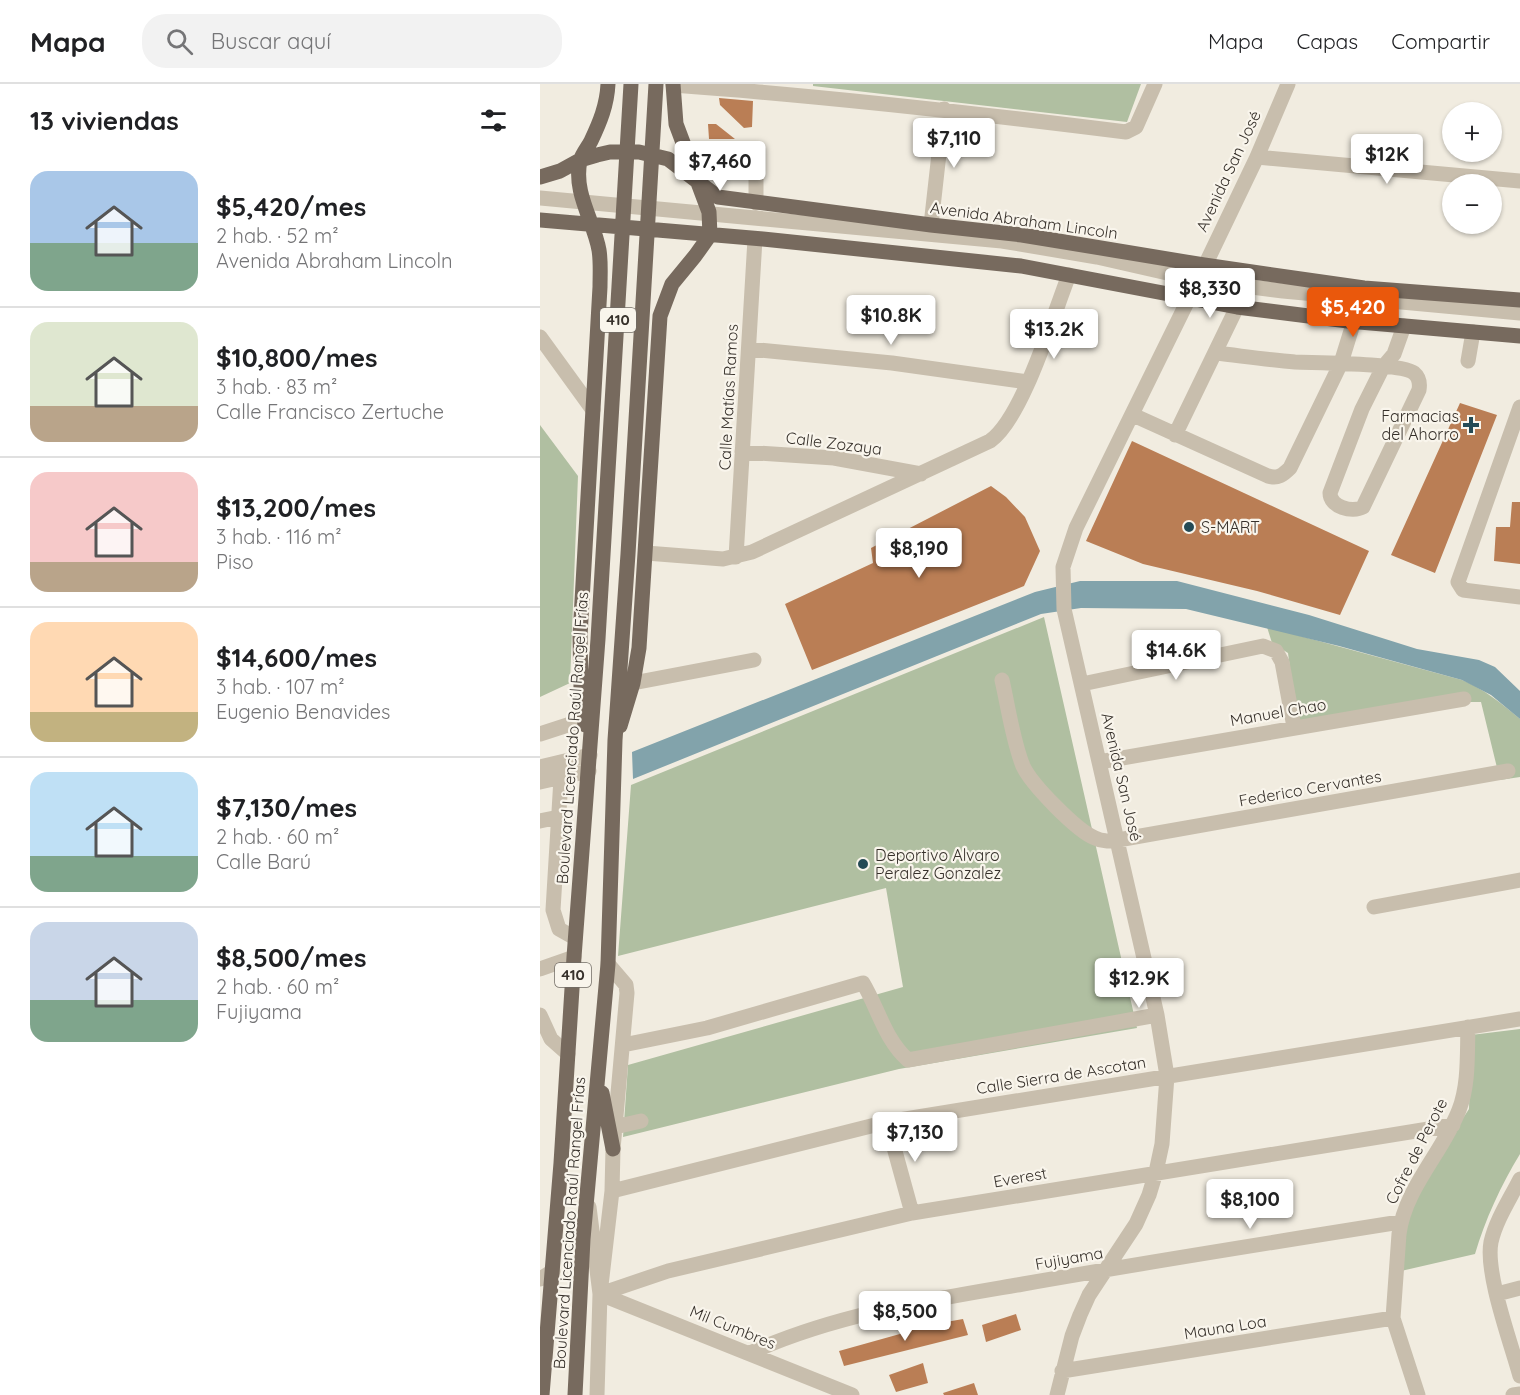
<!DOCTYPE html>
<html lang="es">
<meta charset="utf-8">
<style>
body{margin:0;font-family:Quicksand,sans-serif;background:#f2f2f2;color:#202124;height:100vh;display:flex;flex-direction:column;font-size:22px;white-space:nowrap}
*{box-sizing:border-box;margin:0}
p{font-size:20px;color:#757577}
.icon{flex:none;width:33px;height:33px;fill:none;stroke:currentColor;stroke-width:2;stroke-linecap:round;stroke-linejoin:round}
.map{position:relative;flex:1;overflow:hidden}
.drawer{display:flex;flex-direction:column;background:#fff;width:540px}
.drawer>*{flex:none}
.tools{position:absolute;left:902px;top:18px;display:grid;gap:12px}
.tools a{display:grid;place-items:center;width:60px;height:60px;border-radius:50%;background:#fff;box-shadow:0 2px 4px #0004;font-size:30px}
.price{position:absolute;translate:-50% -51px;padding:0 14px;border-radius:6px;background:#fff;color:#222;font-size:20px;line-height:39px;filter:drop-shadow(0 2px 3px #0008)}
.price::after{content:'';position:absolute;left:50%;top:36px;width:18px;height:14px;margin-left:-9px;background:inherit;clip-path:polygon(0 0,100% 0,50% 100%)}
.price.on{background:#ea580c;color:#fff}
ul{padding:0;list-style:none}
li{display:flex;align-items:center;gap:18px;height:150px;padding:0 30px}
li+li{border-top:2px solid #e0e0e0}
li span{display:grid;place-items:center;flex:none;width:168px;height:120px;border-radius:18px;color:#555}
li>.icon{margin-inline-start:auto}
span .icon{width:72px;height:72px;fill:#fffc;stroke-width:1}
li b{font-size:26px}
h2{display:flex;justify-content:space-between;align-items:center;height:72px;padding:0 30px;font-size:26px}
header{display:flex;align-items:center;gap:36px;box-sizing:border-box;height:84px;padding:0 30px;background:#fff;border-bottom:2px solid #e0e0e0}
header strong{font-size:28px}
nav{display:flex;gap:33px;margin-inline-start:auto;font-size:21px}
.search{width:420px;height:54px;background:#f2f2f2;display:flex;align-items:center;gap:15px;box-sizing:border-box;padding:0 21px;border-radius:24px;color:#757577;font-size:22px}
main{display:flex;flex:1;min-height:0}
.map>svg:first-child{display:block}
</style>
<header>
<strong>Mapa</strong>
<div class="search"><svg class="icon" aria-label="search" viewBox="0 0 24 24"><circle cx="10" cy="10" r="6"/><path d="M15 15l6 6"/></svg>Buscar aquí</div>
<nav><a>Mapa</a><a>Capas</a><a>Compartir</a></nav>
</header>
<main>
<section class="drawer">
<h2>13 viviendas<svg class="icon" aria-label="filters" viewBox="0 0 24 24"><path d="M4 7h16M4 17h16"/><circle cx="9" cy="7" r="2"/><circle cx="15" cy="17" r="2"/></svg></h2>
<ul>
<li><span style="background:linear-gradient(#a9c7e8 60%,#7fa58c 0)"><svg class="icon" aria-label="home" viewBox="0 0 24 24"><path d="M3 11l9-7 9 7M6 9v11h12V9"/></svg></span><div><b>$5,420/mes</b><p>2 hab. · 52 m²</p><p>Avenida Abraham Lincoln</p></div></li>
<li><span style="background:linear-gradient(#dfe7d0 70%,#b9a48a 0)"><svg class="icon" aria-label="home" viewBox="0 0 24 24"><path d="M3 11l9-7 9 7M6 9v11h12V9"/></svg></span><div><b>$10,800/mes</b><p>3 hab. · 83 m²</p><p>Calle Francisco Zertuche</p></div></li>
<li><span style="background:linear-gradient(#f6c9c9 75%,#b9a48a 0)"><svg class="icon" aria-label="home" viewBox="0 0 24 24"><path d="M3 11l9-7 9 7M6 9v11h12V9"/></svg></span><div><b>$13,200/mes</b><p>3 hab. · 116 m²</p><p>Piso</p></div></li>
<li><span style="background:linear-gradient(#ffd9b3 75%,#c2b280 0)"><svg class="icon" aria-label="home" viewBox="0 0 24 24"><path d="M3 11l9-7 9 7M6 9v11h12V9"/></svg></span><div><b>$14,600/mes</b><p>3 hab. · 107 m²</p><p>Eugenio Benavides</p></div></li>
<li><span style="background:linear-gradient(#bfe0f5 70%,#7fa58c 0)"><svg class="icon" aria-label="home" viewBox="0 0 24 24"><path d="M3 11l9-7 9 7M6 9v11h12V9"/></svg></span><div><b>$7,130/mes</b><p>2 hab. · 60 m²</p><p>Calle Barú</p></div></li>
<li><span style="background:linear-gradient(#c9d6e8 65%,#7fa58c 0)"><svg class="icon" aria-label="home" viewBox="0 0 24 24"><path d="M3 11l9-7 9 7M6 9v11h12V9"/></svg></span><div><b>$8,500/mes</b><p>2 hab. · 60 m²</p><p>Fujiyama</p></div></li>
</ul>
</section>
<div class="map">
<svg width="980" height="1311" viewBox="0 0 980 1311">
<rect width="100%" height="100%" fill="#f1ece0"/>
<path fill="#b0bfa1" d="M273,0H601L587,38L273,2Z
M0,341L38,392L30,599L0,613Z
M504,533L597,944L359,985L83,1053L88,981L363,903L346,804L78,872L91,701Z
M727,543L922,596C944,605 961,619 980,635V693L960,696L941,618H926L757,638L748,569L732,559Z
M980,945V1070C961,1101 945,1136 935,1170L861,1187L863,1150L885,1092L929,1025L931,951Z"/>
<path fill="#82a3ab" d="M540,497H637L769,531L877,565L939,576L955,583L980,607V635L951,611L922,596L799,562L646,525L541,524L501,530L93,695L92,668L495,508Z"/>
<path fill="#ba7e55" d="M179,14L213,17L212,43L204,44L180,21Z
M168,40H176L195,55H169Z
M920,319L957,331L895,489L851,471Z
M592,357L829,467L800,531L717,507L603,480L546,457Z
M451,402L466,413L485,433L500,467L484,502L272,586L245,520L333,479L331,464Z
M972,418H980V480L954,477L956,443H970Z
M476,1230L481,1246L446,1258L442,1241Z
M423,1235L428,1251L304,1282L299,1267L367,1248V1245Z
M383,1279L388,1299L356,1308L349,1291Z
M434,1299L438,1311H404L403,1309Z"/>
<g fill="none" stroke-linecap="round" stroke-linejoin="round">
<path stroke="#c8bead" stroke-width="15" d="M133,1C284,12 435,29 586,48L596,43L615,0
M717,73L980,97
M150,75L189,67L195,71
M209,79L216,85V119
M0,114L462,157L557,173L658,196L743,207L980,229
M391,141L404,25
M0,253L53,326
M209,265L352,279L488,298
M676,269C702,272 729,276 755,278C776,279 861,279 874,289C880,294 880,300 879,306L823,423C812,429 790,423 790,409L822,325L843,283L854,270L864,242
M928,277L933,248
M980,323L918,498L923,506L980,513
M593,331L728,392C738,395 743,391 750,384L801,279L814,237
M635,351L697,223
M202,368L294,374L381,390
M106,469L183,475L212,468L450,357C483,334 513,231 529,191
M196,473L215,155
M462,596C468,622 473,658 483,682C491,700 537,747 555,754C563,758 569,757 578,756L968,687
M93,599L214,576
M542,600L723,562L736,567L742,578L754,643
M0,650L43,636
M22,678L13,826L19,845L35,854
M559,678L924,615
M0,683L50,671
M0,698L49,687
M0,737L19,733
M834,823L980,796
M0,885L34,873
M0,931L11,955L28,970
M83,961L167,944L323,899C338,924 345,956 368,976L617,931
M347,1038L372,1129
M75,1043L101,1037
M980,1095C970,1115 956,1136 951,1158C945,1189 971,1259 980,1292
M72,1107L347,1038L980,935
M49,1123L60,1210L57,1311
M0,1195L13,1187
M60,1210L128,1187L372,1129L913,1041
M60,1210L72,1107L73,1065L87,909L86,901L68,880
M60,1210L312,1311
M957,1210L980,1204
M210,1269C296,1230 390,1216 483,1200C608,1178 734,1158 860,1138
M522,1287L853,1234
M517,1311L532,1252L540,1231L549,1211L596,1140L609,1111L616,1088L622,1060L627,992L617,931L524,525L523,483L536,444L658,196L717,73L748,0
M878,1311L853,1234L859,1150C865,1104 903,1068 919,1026C929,1000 927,970 928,943
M973,1311L980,1310"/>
<path stroke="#776a5e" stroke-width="15" d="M133,0L136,40L169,128L170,151
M0,93L20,87L40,76L57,71L70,68H99L128,75L178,113L391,141L482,151L664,181L824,204L980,216
M0,136L223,155L481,182L697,223L808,237L980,252
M45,641L41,604L40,552L60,203C60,191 61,178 59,166C54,137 33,109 40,77C42,70 48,63 51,57C60,38 67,21 68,0
M80,642L93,599L99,564L120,232L132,200L155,172L170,151
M62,1009L73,1065
M2,1311L21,1079L34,873L58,555L91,0
M35,1311L43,1155L68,880L75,656L88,470L116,0"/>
</g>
<g fill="#244a55" stroke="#f9f5ec" stroke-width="2">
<path d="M928 332h6v6h6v6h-6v6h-6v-6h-6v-6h6z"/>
<circle cx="649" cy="443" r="6"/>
<circle cx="323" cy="780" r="6"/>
</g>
<g text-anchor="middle" stroke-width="4.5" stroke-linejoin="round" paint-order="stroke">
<g fill="#f9f5ec" stroke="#716c65" stroke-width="1.5">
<rect x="60" y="224" width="36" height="24" rx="4.5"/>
<rect x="15" y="879" width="36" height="24" rx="4.5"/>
</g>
<g font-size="15" font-weight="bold" fill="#37312b">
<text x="78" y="241">410</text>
<text x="33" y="896">410</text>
</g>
<g font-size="16" fill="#37312b" stroke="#f9f5ec">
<text transform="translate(688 87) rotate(-65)" y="6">Avenida San José</text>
<text transform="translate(484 136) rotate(8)" y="6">Avenida Abraham Lincoln</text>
<text transform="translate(188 313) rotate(-87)" y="6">Calle Matías Ramos</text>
<text transform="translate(294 359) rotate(7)" y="6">Calle Zozaya</text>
<text transform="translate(738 628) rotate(-10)" y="6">Manuel Chao</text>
<text transform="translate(32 654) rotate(-86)" y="6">Boulevard Licenciado Raúl Rangel Frías</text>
<text transform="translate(582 693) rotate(77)" y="6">Avenida San José</text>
<text transform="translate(770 704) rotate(-10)" y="6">Federico Cervantes</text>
<text transform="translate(521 991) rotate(-9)" y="6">Calle Sierra de Ascotan</text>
<text transform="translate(876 1067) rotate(-63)" y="6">Cofre de Perote</text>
<text transform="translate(480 1093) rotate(-10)" y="6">Everest</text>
<text transform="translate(29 1139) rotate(-86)" y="6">Boulevard Licenciado Raúl Rangel Frías</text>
<text transform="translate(529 1174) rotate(-10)" y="6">Fujiyama</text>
<text transform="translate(193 1243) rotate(22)" y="6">Mil Cumbres</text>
<text transform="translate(685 1243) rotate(-9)" y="6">Mauna Loa</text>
</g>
<g font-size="16" fill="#37312b" stroke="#f9f5ec" text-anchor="start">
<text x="919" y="338" text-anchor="end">Farmacias<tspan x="919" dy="18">del Ahorro</tspan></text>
<text x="661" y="449">S-MART</text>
<text x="335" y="777">Deportivo Alvaro<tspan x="335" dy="18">Peralez Gonzalez</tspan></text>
</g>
</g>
</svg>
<div class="tools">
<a>+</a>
<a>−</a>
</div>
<b class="price" style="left:414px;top:85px">$7,110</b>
<b class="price" style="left:847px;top:101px">$12K</b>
<b class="price" style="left:180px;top:108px">$7,460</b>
<b class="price" style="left:670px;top:235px">$8,330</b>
<b class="price on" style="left:813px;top:254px">$5,420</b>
<b class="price" style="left:351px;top:262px">$10.8K</b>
<b class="price" style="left:514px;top:276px">$13.2K</b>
<b class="price" style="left:379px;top:495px">$8,190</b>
<b class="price" style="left:636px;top:597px">$14.6K</b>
<b class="price" style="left:599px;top:925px">$12.9K</b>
<b class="price" style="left:375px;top:1079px">$7,130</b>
<b class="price" style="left:710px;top:1146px">$8,100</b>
<b class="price" style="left:365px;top:1258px">$8,500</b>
</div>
</main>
